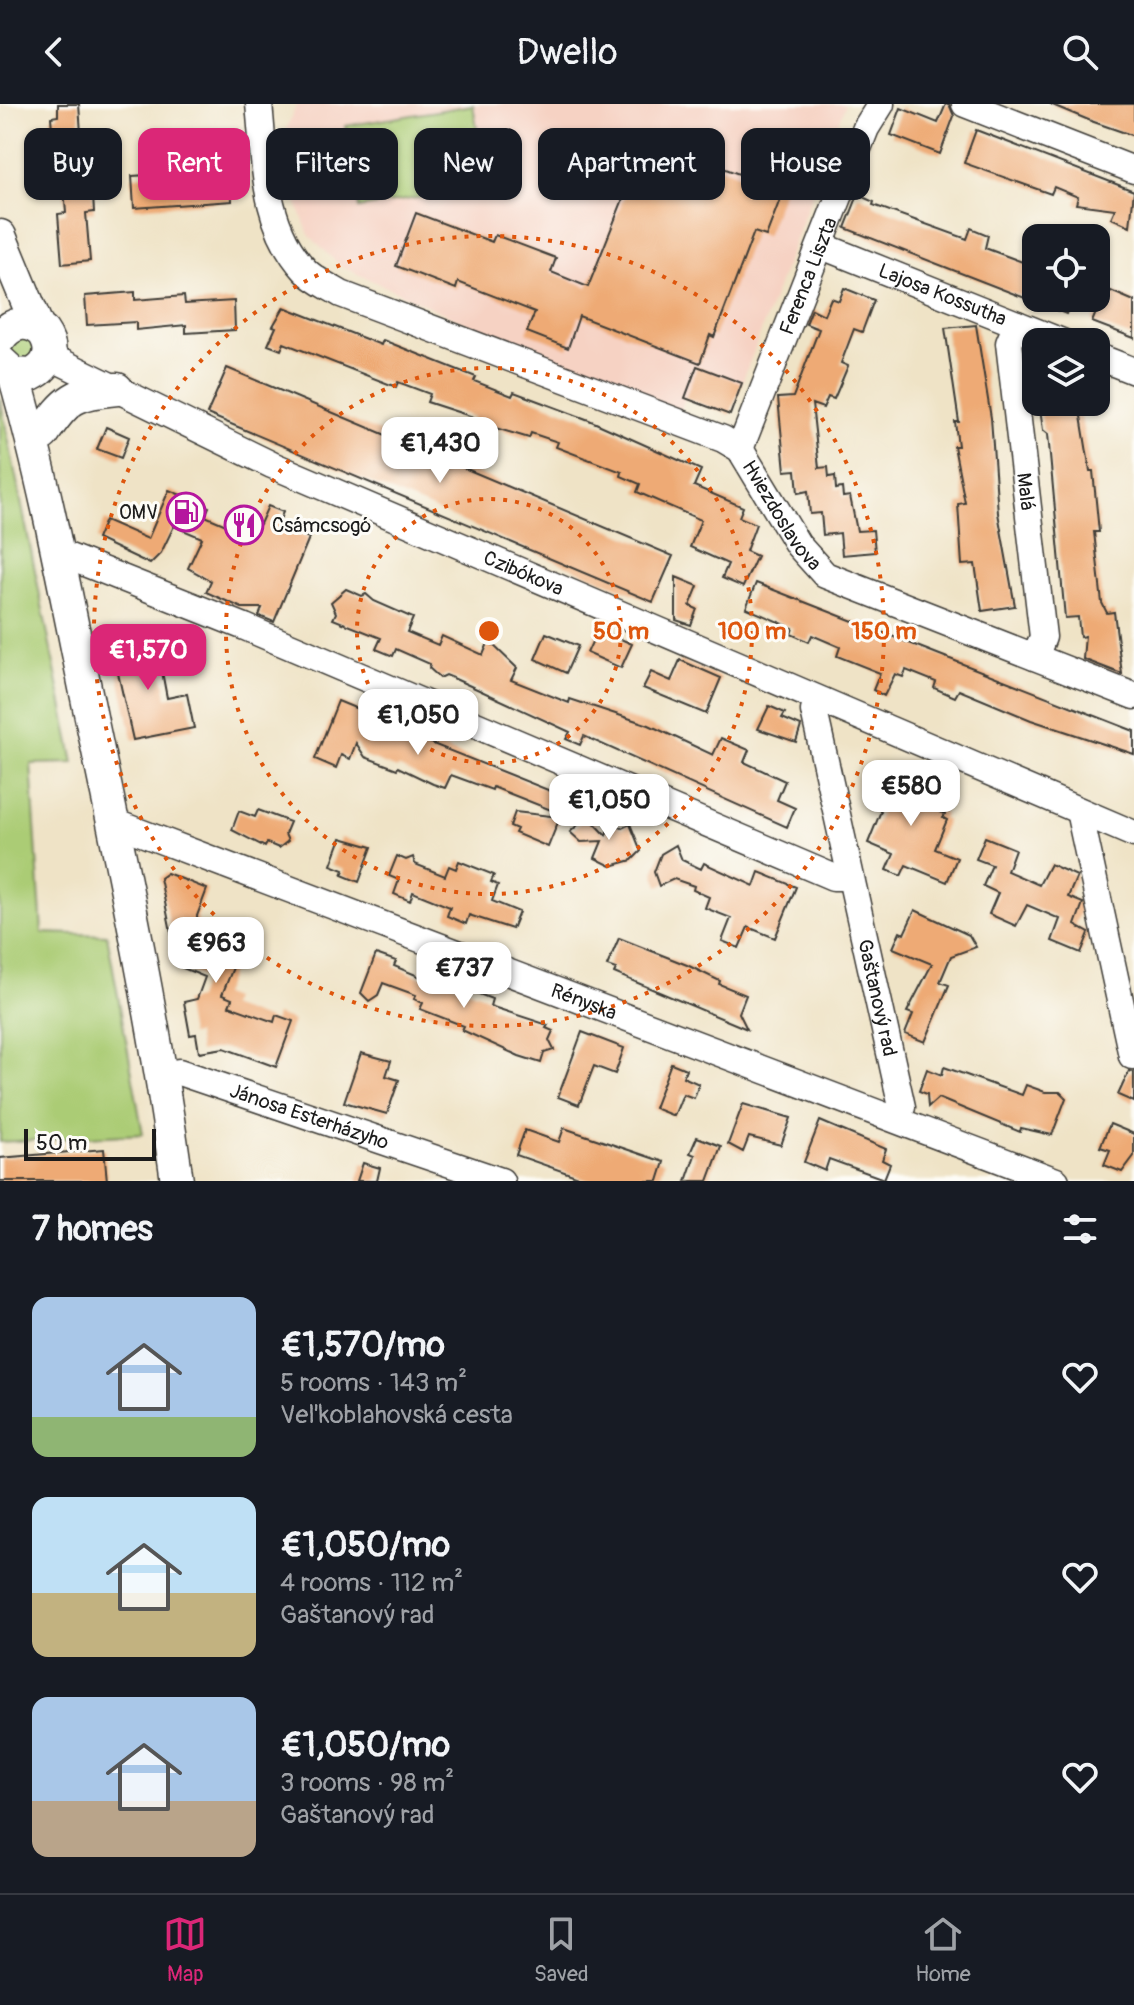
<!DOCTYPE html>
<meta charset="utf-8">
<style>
body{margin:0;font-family:Pangolin,sans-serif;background:#20242c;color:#f1f3f6;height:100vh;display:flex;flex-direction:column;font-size:30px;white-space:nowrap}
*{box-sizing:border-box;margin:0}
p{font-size:26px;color:#9ea1a6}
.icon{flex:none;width:44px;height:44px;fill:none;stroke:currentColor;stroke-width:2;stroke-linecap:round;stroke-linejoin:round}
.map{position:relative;height:1077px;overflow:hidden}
.side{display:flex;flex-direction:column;background:#171b24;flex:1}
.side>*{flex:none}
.banner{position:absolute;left:24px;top:24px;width:1086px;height:72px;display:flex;gap:16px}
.controls{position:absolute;left:1022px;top:120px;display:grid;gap:16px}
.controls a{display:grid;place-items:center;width:88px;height:88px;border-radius:16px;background:#171b24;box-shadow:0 2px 6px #0004;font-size:40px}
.scale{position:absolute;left:24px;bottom:20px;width:132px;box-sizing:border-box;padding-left:8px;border:4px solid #1c1c1c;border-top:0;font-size:22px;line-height:28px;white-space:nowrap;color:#1c1c1c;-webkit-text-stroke:6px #fdfcf7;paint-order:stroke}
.price{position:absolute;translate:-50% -68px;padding:0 18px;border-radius:16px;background:#fff;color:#222;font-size:26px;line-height:52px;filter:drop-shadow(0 2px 4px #0008)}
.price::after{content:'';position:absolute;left:50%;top:48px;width:24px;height:18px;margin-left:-12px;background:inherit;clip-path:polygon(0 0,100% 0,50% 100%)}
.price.active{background:#db2777;color:#fff}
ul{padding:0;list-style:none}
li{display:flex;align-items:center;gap:24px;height:200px;padding:0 32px}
li span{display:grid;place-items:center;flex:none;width:224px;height:160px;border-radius:16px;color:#555}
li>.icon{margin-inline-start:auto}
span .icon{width:96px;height:96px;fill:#fffc;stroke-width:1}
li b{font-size:34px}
h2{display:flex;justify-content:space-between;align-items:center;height:96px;padding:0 32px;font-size:34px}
.pill{padding:0 28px;border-radius:16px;background:#171b24;box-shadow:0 2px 6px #0004;font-size:28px;line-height:72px}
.pill.active{background:#db2777;color:#fff}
header{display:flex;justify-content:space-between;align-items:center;height:104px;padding:0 32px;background:#171b24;font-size:36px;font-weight:600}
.menu{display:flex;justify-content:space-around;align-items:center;height:112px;border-top:2px solid #363941;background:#171b24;font-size:22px;color:#9ea1a6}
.menu a{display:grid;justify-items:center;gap:4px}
.menu .active{color:#db2777}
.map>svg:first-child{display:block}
</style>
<header><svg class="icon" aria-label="back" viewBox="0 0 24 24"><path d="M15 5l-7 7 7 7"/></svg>Dwello<svg class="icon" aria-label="search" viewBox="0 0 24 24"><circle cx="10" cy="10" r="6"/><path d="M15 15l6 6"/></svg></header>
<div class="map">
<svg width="1134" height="1077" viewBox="0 0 1134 1077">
<rect width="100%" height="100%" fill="#fdfcf7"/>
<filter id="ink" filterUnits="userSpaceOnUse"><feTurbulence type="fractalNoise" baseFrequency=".0125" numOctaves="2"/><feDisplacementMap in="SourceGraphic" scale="16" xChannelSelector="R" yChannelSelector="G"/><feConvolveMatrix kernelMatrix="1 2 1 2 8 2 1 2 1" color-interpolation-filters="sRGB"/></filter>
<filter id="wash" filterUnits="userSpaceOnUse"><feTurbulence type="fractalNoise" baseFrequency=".006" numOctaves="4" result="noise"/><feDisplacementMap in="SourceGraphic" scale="32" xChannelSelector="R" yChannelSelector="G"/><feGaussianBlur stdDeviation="1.8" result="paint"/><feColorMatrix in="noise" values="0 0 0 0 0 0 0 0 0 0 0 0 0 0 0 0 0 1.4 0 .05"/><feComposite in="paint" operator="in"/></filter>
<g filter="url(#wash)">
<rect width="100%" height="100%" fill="#efe3c6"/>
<path fill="#f6d2c3" d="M297,0H844L845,1L742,279L723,272L693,273L680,307L503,236L340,162L309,131L290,81L284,30Z"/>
<path fill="#abcc74" stroke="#647448" stroke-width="2" d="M473,1L487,82L359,104L345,22Z
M27,228L40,254L14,259L8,239Z
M0,294L74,659L31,660L42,829L107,831L143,1030L0,1038Z"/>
<g id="blocks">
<path fill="#eeaa74" d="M58,0H79L83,59L91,58L94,108L86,109L90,157L62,160L58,110L66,109L62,61L55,62L51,13L58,12Z
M946,0H949L954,12L940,50L891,31L901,4L938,19Z
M1050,0H1134V32L1091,17Z
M976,26L1134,87L1130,122L1111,114L1115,105L1076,100L1078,93L1054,83L1051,90L964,59Z
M647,35L752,75L764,44L795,56L766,132L754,128L714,233L710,231L700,259L579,212L568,244L527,228L535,208L458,178L456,185L396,162L416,109L492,138L495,131L556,154L551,168L588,183Z
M230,66L232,97L134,104L132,72Z
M858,91L874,98L873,101L967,135L971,124L988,131L985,144L1036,163V194H1073L1066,210L845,124Z
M844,184L874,196L862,228L854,225L841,259L848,262L834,295L828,293L823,304L812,300L819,364L828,363L829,373L835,372L836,385L842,384L843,393L850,392L857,427L873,426L875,448L842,451L840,429L823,431L821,409L810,410L808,387L798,389L796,366L785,367L778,294L793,293L819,225L806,220L812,205L824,211L831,194L839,197Z
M1106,185L1134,197V234L1092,218Z
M135,188V196L184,192L185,200L234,197L235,226L186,229V221L136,226V218L87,221L85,192Z
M284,203L381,241L383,236L403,244L476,273L474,277L512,292L514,288L589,316L701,366L694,382L743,403L739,413L756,420L746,447L757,452L743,483L722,474L728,460L690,443L701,416L637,388L640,380L621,372L622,368L556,343L558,338L531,329L529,334L472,317L473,313L427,298L430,290L398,278L396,283L284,239L281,246L268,241L276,223L273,222Z
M976,221L991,314L998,409L1015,502L982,507L975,460L962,461L958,400L965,399L954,342H958L955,318H959L945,224Z
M697,262L742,279L730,311L685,294Z
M227,264L673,452L653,498L207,310Z
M1039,298H1077L1080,306L1090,367H1093L1099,428H1094L1102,499L1107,509L1114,508L1122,570L1083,555L1085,532L1080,533L1078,513L1065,514L1048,330L1043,326Z
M106,323L129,333L121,354L97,345Z
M169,386L209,403L205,412L233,424L239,411L260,420L268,402L283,408L278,420L309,434L274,518L259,512L262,504H242L206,488L211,477L188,464L202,434L174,422L161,449L150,460L97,435L105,416L148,435Z
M676,473L698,482L690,502L697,505L691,521L676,516Z
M756,479L1134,627V650L1031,616L959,586L955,593L934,584L936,578L906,566L903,573L895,570L884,592L873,586L880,569L837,552L840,543L812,531L809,538L791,530L793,524L746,504Z
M346,485L362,492L366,490L374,497L413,514L407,528L438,541L442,532L483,551L489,537L517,564L511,576L569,599L570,595L649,621L713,651L721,634L749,646L744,658L785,677L777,696L795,704L787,723L584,632L580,641L566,635L570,628L453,574L446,571L440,574L429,564L430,560L396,545L393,552L376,545L381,534L333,515L336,509L331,498Z
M598,525L632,540L621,564L587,549Z
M121,528L153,541L145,560L160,557L167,594L187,590L194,624L133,636L113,547Z
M546,529L578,542L566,569L535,555Z
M680,556L721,574L706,610L643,584L651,568L671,577Z
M338,597L360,606L358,610L563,692L556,708L493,683L492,686L451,671L445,684L433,680L398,663L397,665L365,653L356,639L350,655L341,651L336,664L315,655Z
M769,602L785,609L782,614L801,622L796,638L758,625Z
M883,667L942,691L936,706L945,710L943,714L947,716L935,745L957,754L947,778L906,761L901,772L887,766L894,750L868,739L881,707L878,705L884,691L877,682Z
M258,706L290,718L285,730L288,737L279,744L267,739L265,743L232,726L239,707L255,713Z
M515,708L560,713L548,743L515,729L517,725L510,722Z
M588,712L606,731L610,719L622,724L630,720L641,747L632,756L611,762L595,754L602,737L581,738L570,728Z
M985,733L1015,745L1007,767L1039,781L1050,760L1077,772L1068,793L1083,799L1075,821L1089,829L1081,849L1052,837L1060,815L1027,801L1016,822L989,810L998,789L983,782L992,761L976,755Z
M341,734L372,743L359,778L342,771L344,766L331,761Z
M676,741L682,756L701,765L704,759L754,782L759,768L796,783L775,834L748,823L739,844L722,837L731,814L705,804L709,793L693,786L694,782L674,775L659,782L654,768L661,750Z
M397,752L406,756L413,753L415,760L445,772L449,762L456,765L459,757L494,771L491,778L498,781L492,797L519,808L512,825L469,811L466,820L447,812L450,803L413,788L410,797L394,790L399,776L389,772Z
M167,769L207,785L197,812L200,843L236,856L222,891L232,895L229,902L274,918L276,911L293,917L276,963L224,944L199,948L196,930L190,931L184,898L197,895L205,873L178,862L160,774Z
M915,806L969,831L976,843L951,852L940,878L949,881L925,938L905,930L913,910L907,908L932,860L893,844L900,828L904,830Z
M619,834L687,861L720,877L719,880L746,891L739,909L747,925L614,869L616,865L607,862Z
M376,850L396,857L394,862L423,874L433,872L492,895L490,902L548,921L546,924L553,927L549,936L554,946L544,949L541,959L519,952L462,926L464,922L420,905L423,899L414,895L416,891L383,879L378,891L369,897L361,889Z
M582,928L624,944L615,970L594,962L579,1001L558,993Z
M361,949L391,957L386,972L399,976L387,1010L344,998Z
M671,959L686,965L683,973L699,980L694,994L683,990L674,1012L654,1004Z
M944,963L1022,991L1026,981L1045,988H1060L1066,994L1052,1031L1021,1024L1020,1028L938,994L928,1003L927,990L919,987L927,965L942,971Z
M1129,967L1134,968V998L1118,991Z
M743,1000L791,1014L781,1041L749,1033L743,1048L728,1040Z
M820,1017L886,1045L882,1056L890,1060L884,1075L829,1055L825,1067L804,1058Z
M1110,1020L1134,1030V1052L1122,1068L1104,1061L1110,1046L1100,1043Z
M564,1024L664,1058L658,1077H590L516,1051L525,1026L559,1038Z
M697,1033L721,1042L708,1077H686L695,1051L690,1049Z
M104,1045L107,1077H0V1054Z
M363,1059L380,1064L377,1077H357Z"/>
</g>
</g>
<g filter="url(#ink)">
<use href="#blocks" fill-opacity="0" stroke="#3c3a36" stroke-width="2"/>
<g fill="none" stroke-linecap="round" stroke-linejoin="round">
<g stroke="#3c3a36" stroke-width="29">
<g id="minor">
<path id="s1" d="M259,0C265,58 263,121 305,166C314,176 330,183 341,190L723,335L740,345L798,441L825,471L1134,592"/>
<path d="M965,0L1134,66"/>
<path id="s2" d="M822,142L1062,238"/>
<path id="s3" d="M1017,220L1009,239L1043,533L1035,553"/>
<path id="s4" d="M49,252L272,361L1134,730"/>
<path d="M1096,252L1134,267"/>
<path id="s5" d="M740,345L866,24L881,0"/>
<path d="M57,448L245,523L833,773H850"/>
<path id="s6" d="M817,595L814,607L902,1003L895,1014"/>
<path d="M1079,707L1132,952"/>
<path id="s7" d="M113,718L1056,1077"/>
<path id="s8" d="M161,971L179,968L501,1077"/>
</g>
</g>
<g stroke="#3c3a36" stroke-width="35">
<path id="major" d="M0,132L38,224
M0,234C11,218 28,215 43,228C55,245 50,262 31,271L14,270L1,258
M14,270C47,385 68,502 92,618C124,770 156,923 177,1077
M43,330C67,294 74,289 117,285"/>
</g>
<use href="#minor" stroke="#fff" stroke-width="26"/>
<use href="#major" stroke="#fff" stroke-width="32"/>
</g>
</g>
<g fill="none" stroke="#de560d" stroke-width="4" stroke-dasharray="4 8">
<circle cx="489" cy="527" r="132"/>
<circle cx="489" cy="527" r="263"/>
<circle cx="489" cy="527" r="395"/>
</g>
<defs>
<g id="fuel-ring" transform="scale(2)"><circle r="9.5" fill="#fdfcf7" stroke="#b5179e" stroke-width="1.5"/><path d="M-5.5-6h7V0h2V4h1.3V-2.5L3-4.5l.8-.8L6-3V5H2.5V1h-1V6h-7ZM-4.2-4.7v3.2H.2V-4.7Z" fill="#b5179e"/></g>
<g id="restaurant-ring" transform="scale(2)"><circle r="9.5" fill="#fdfcf7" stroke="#b5179e" stroke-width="1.5"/><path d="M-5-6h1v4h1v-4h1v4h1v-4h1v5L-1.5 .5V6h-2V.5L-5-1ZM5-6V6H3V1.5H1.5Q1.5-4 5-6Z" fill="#b5179e"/></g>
</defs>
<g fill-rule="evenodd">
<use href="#fuel-ring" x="186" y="408"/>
<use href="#restaurant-ring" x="244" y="421"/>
</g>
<g text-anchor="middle" stroke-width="6" stroke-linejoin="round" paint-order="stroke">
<g font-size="20" fill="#1c1c1c" stroke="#fdfcf7">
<text dy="7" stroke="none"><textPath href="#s5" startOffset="186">Ferenca Liszta</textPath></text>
<text dy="7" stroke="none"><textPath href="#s2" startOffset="130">Lajosa Kossutha</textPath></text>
<text dy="7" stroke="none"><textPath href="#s3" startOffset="170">Malá</textPath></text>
<text dy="7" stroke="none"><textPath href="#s1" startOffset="726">Hviezdoslavova</textPath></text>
<text dy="7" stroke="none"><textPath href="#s4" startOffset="522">Czibókova</textPath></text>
<text dy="7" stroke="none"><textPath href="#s6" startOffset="306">Gaštanový rad</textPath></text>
<text dy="7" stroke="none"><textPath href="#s7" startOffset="504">Rényska</textPath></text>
<text dy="7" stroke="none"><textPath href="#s8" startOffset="156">Jánosa Esterházyho</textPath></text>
</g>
<g font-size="20" fill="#1c1c1c" stroke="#fdfcf7" text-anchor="end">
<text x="158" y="415">OMV</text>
<text x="272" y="428" text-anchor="start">Csámcsogó</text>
</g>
</g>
<circle cx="489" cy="527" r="12" fill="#de560d" stroke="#fdfcf7" stroke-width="4"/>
<g font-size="24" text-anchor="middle" font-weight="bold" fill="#de560d" stroke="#fdfcf7" stroke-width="6" stroke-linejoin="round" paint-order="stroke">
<text x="621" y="535">50 m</text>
<text x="752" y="535">100 m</text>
<text x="884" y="535">150 m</text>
</g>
</svg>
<div class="controls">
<a><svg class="icon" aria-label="locate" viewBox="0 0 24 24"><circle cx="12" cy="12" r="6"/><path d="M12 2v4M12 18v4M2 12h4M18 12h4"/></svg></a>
<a><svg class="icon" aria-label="layers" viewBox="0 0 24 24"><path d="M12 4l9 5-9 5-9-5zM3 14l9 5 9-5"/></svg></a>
</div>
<div class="scale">50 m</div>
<b class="price" style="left:440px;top:381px">€1,430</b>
<b class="price active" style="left:148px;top:588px">€1,570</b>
<b class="price" style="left:418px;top:653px">€1,050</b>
<b class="price" style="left:911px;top:724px">€580</b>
<b class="price" style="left:609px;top:738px">€1,050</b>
<b class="price" style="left:216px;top:881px">€963</b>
<b class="price" style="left:464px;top:906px">€737</b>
<div class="banner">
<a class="pill">Buy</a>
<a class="pill active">Rent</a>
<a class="pill">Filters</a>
<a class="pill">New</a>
<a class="pill">Apartment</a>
<a class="pill">House</a>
</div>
</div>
<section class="side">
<h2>7 homes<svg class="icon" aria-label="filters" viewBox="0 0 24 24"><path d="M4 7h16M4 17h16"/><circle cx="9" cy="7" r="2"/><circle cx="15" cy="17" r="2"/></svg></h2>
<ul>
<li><span style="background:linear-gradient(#a9c7e8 75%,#8fb573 0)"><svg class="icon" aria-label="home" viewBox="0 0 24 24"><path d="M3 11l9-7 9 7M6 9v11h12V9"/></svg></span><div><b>€1,570/mo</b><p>5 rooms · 143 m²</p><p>Veľkoblahovská cesta</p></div><svg class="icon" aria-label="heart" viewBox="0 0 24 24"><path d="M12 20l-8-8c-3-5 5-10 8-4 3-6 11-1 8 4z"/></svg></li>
<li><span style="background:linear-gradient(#bfe0f5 60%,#c2b280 0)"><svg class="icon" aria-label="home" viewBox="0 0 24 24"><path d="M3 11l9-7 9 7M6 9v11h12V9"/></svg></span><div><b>€1,050/mo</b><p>4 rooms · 112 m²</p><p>Gaštanový rad</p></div><svg class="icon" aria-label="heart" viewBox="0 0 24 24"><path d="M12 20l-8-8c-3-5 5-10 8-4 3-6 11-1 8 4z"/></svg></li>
<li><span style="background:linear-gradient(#a9c7e8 65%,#b9a48a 0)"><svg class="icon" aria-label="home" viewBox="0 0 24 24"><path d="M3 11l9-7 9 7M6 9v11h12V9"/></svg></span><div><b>€1,050/mo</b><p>3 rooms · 98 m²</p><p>Gaštanový rad</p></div><svg class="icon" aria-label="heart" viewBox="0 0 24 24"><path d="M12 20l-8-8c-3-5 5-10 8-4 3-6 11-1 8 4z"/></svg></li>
</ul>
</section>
<nav class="menu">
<a class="active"><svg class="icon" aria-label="map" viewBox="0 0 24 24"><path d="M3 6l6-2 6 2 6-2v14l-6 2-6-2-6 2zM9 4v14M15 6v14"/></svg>Map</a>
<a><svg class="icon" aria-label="saved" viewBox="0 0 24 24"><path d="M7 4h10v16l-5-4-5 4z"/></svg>Saved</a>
<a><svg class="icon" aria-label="home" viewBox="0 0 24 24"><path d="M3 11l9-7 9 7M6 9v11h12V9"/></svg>Home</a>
</nav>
